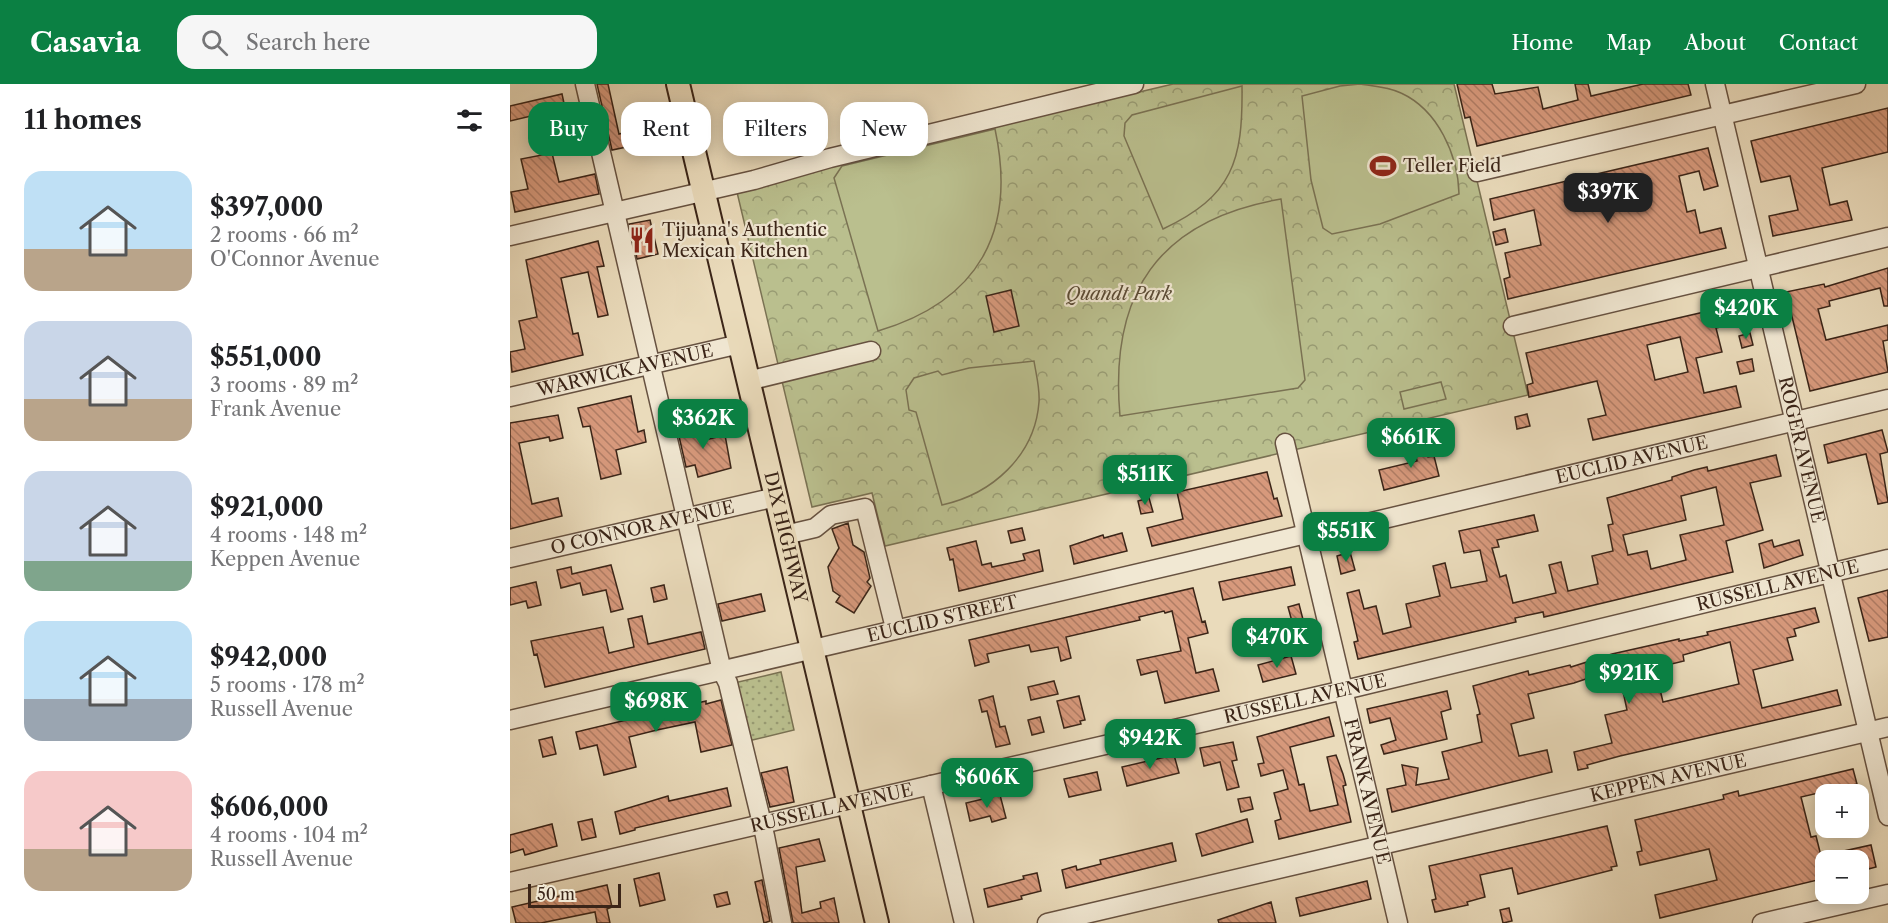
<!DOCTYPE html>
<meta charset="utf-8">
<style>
body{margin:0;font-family:"Libre Caslon Text",serif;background:#f6f6f6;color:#202124;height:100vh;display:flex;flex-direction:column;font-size:22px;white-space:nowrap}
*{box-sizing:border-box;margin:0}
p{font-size:20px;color:#757577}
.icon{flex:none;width:33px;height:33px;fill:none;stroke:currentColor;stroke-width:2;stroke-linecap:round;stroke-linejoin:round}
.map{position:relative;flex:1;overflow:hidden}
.details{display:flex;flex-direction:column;background:#fff;width:510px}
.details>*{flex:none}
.hud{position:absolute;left:18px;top:18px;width:570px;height:54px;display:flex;gap:12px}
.fabs{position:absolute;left:1305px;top:700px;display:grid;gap:12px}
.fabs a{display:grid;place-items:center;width:54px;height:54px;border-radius:12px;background:#fff;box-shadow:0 3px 15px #0003;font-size:30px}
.scale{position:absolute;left:18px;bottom:15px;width:93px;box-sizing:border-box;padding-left:6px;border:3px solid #3b2518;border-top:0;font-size:16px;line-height:21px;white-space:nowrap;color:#3b2518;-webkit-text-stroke:4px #f1e8d3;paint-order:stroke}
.price{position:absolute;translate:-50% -51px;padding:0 14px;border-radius:12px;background:#0b8043;color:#fff;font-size:20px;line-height:39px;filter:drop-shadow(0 2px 3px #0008)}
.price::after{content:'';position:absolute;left:50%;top:36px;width:18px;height:14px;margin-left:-9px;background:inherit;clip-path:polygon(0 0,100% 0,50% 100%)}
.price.on{background:#222;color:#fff}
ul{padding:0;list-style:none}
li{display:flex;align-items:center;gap:18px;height:150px;padding:0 24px}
li span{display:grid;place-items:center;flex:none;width:168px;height:120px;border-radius:18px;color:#555}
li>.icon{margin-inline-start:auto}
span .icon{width:72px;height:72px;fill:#fffc;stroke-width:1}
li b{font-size:26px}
h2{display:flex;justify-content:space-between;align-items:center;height:72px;padding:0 24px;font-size:26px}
.pill{padding:0 21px;border-radius:18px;background:#fff;box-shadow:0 3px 15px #0003;font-size:21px;line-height:54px}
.pill.on{background:#0b8043;color:#fff}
header{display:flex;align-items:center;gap:36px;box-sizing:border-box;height:84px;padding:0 30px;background:#0b8043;color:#fff}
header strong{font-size:28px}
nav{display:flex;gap:33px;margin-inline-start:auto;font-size:21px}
.search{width:420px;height:54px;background:#f6f6f6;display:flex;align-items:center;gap:15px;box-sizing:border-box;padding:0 21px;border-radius:18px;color:#757577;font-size:22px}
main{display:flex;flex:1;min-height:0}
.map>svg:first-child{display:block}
</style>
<header>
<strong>Casavia</strong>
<div class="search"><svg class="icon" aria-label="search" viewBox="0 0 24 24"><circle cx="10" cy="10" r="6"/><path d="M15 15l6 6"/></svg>Search here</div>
<nav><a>Home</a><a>Map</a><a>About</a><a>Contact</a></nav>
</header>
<main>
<section class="details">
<h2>11 homes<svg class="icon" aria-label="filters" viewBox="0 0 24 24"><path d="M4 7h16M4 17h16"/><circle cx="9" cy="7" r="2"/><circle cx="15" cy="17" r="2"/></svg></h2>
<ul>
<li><span style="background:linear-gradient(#bfe0f5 65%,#b9a48a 0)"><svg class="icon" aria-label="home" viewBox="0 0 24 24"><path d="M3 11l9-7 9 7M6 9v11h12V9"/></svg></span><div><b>$397,000</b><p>2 rooms · 66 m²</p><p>O'Connor Avenue</p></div></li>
<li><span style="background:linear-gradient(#c9d6e8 65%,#b9a48a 0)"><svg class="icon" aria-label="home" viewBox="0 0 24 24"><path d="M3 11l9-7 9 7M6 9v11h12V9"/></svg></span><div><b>$551,000</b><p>3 rooms · 89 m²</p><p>Frank Avenue</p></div></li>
<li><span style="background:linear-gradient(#c9d6e8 75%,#7fa58c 0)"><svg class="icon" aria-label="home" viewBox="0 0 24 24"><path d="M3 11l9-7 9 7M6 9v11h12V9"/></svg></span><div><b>$921,000</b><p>4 rooms · 148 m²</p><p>Keppen Avenue</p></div></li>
<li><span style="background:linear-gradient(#bfe0f5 65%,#9aa5b1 0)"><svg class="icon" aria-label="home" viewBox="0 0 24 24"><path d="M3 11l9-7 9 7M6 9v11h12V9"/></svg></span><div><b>$942,000</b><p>5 rooms · 178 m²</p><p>Russell Avenue</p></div></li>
<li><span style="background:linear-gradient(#f6c9c9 65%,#b9a48a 0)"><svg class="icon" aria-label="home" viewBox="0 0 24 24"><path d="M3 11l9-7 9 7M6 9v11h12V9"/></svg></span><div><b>$606,000</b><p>4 rooms · 104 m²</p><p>Russell Avenue</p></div></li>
</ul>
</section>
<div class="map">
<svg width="1378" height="839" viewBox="0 0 1378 839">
<defs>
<pattern id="grass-dots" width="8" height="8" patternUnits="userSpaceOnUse" patternTransform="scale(1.5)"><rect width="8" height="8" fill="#babf8e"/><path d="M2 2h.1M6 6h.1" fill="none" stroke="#989b73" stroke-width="1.8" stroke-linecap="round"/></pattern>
<pattern id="park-crowns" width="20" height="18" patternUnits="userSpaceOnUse" patternTransform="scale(1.5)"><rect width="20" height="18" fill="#babf8e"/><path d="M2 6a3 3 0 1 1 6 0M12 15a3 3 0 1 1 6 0" fill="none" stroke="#989b73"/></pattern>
<pattern id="building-back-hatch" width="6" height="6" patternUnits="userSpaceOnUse" patternTransform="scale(1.5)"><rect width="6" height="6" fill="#d7997c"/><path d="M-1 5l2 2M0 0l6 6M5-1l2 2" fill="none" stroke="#b07d65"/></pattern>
</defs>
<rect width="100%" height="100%" fill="#eadbbb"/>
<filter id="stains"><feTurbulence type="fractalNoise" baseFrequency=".00333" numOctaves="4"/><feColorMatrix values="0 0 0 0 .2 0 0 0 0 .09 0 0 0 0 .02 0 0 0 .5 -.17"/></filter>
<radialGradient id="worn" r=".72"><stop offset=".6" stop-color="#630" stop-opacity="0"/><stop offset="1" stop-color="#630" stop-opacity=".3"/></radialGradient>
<path fill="url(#grass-dots)" stroke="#7a7253" stroke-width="1.5" d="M271,588L284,646L238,657L224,599Z"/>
<path fill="url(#park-crowns)" stroke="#7a7253" stroke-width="1.5" d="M663,0H944L1018,311L375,462L362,409L302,423L226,104Z"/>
<path fill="#babf8e" stroke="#7a7253" stroke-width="1.5" d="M850,0C864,2 879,3 891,9C928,26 948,71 949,110L870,140L822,150L813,144L801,96L792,12L830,2Z
M732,2C733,77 723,112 653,145L614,52L615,39L622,31Z
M485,45C507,147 469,217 368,247L324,94L332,82Z
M771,115L795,296L788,304L610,332C599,210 648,136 771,115Z
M524,277C526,290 530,304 529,318C525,372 482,410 432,421L406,328L399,326L396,306L404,294L428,287L432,291L459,284Z
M931,298L936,315L894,325L890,308Z"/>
<path fill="url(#building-back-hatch)" stroke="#3b2518" stroke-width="1.5" fill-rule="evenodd" d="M87,0H98L109,50L133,44L136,59L102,66Z
M947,0H982L985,10L1028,3L1033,25L1068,16L1065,0H1078L1081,12L1133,0H1178L1181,11L967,62L960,33L955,34Z
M52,10L55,24L0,37V22Z
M1378,24V68L1312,84L1320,121L1337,117L1342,136L1263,152L1259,132L1288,126L1280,92L1251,98L1241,57Z
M1198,64L1208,102L1194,106L1189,87L1169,92L1177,128L1185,126L1190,149L1211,144L1216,164L998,215L994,195L1000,193L995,169L1031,161L1024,126L984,136L980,115Z
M42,69L49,98L85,90L89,110L5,128L1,108L18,105L11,75Z
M140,136L148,170L127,175L119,140Z
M995,145L998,158L986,161L983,148Z
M88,157L94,182L87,183L98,231L88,233L78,188L51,194L63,250L68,249L73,271L2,288L0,268L15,265L9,237L27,233L16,176Z
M1378,184V222H1374L1370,204L1319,217L1320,222L1308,225L1316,256L1378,241V256L1373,257L1378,288L1300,307L1276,208L1314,200L1315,203Z
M501,206L509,242L484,248L476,212Z
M1229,220L1233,238L1206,244L1212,268L1186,274L1194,309L1226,302L1231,323L1083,356L1078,335L1096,331L1087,297L1019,313L1017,301L1023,299L1016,269ZM1170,253L1178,288L1145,296L1137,261Z
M1240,249L1243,261L1232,264L1229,252Z
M1242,275L1244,287L1230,290L1227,278Z
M121,312L128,348L134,346L136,358L106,366L111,390L91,395L80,342L73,343L68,324Z
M1017,330L1020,342L1007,345L1005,333Z
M48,331L53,354L40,357L39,353L9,359L22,420L48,414L52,432L0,445V339Z
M186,334L191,357L215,351L221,384L188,393L185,381L176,383L166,339Z
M1372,346L1378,368L1370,370L1378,418L1368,420L1356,370L1318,379L1314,361Z
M913,352L918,373L924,372L929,392L874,406L869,386L907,377L902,355Z
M1266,371L1271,392L1240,399L1253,446L1216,457L1223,488L1034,533L1033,528L1005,534L1006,538L848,575L844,558L848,557L837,509L849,506L854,525L866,522L873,550L901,543L896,520L930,512L923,482L935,479L941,504L977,497L970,466L954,469L949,447L1024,431L1028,447L987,456L989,463L982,464L990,493L996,491L1003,519L1046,509L1039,481L1051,478L1058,507L1088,500L1082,472L1103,467L1098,441L1103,440L1097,414L1162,396V393L1184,386L1197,383L1198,387ZM1206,403L1214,441L1170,451L1176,476L1141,485L1137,467L1118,471L1113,451L1176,436L1171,412Z
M757,388L764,415L767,414L772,432L642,462L637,444L673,435L667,408Z
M639,414L643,428L631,430L628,417Z
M338,439L343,461L354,468L360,494L357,498L361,502L344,529L326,518L330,512L323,507L318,483L329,464L322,445Z
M512,444L515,456L501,459L498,447Z
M612,449L617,467L564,480L560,462L593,451L594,454Z
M1262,456L1264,463L1289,456L1293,471L1254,484L1249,460Z
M466,457L472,481L481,479L482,483L515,476L513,470L529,466L533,487L449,507L443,475L440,476L437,464Z
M840,468L845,486L831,490L827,472Z
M101,481L113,525L101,528L96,506L73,511L70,499L51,504L47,486L61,483L62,490Z
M781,483L785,501L713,516L709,498Z
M26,498L31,521L18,524L16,517L0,521V504Z
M154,501L157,515L144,518L141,504Z
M683,504L692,538L695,537L698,549L678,554L686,589L703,585L709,607L655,619L647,587L631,591L627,576L671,567L662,527L655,529L654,527L629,533L630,536L556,553L561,574L551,577L548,563L521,568L519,561L477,570L479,578L465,582L459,556Z
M1378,506V553L1359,557L1348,514Z
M251,510L255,527L212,537L208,520Z
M789,520L797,551L769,559L766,546L783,541L778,523Z
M1305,524L1309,538L1284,545L1286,552L1277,554L1283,576L1243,586L1252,624L1327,606L1331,621L1110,672L1077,681L1078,684L1068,686L1064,668L1102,659L1095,631L1117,626L1108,584L1064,599L1018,610L1024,634L1001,640L1009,672L1037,666L1042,688L882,728L877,705L896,701L892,681L908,684L906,701L939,695L932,668L972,658L967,631L970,630L963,602L1018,587L1019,591L1060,581L1061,583L1102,570L1169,555V557L1198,551L1197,548ZM1220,558L1229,600L1153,618L1145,584L1174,577L1173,571Z
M132,532L138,560L191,548L195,565L35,603L27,570L24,571L21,557L93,543L99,569L103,568L124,563L118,535Z
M739,552L742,566L730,569L727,555Z
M781,572L786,590L753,598L748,581Z
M544,597L548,610L521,616L518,603Z
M937,607L941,625L931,628L937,655L874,670L871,661L886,656L880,634L860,639L857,625Z
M483,612L490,643L495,642L500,660L486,663L477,627L472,628L469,616Z
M569,612L575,636L570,637L571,640L554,644L547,617Z
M211,616L222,661L191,668L185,638L147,646L119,653L126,683L94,691L87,661L70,665L66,648L196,617V620Z
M530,633L534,648L522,651L518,636Z
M819,633L824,652L780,663L789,701L794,700L800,727L828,721L817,673L826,671L833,690L836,701L833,702L841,738L769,755L765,737L771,735L764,709L778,705L773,686L751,692L748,680L754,679L747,653Z
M42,653L46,670L33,673L29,656Z
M723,658L727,676L722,677L729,703L717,706L710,678L694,682L690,664Z
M664,671L669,689L617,702L612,683Z
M277,683L284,718L260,723L251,689Z
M1343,685L1347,700L1291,713L1301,753L1306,752L1311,772L1361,761L1366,783L1351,787L1349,777H1316V794L1150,834L1145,811L1207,796L1199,765L1130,781L1127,768L1132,767L1125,736L1214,715L1213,711L1228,707L1229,712Z
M587,688L591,706L559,713L554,695Z
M217,704L221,722L125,744V746L110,750L105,728L158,712L159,717Z
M490,711L496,734L482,738L480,732L460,737L456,719Z
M740,713L743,725L731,728L728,715Z
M82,735L86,753L72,756L68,738Z
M737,735L743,758L692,772L686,750Z
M42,740L47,762L15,771L13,765L0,769V751Z
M1097,742L1107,782L1101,783L1102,786L1008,810L1002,784L970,791L975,813L957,818L958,821L925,828L922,816L926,815L919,782Z
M309,755L315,777L286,783L292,829L311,824L310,818L324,814L329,839H283L269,764Z
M662,759L666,777L556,804L552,786L566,782L567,786L591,780L590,776Z
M149,789L155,816L130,822L124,795Z
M527,789L531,807L511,812L512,815L478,823L474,805L514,795L513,792Z
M252,796L260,837L254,839L245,798Z
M857,797L861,815L790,832L786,814Z
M97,801L102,823L97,825L100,839H87L85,828L31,839H6L2,823Z
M217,808L220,820L207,823L204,811Z
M761,818L766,839H709L708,836Z
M999,824L1002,837L993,839L990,826Z"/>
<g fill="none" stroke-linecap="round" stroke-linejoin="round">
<g stroke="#675241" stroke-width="21">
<g id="minor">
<path d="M75,0L212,587L218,599L255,752L272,839"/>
<path id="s1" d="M1205,0L1378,732"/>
<path d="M967,88L1346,0"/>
<path d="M0,152L244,96L320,74L624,0"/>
<path d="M1003,242L1378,153"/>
<path d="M238,297L361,267"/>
<path id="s2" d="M0,313L230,260"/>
<path id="s3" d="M775,359L888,839"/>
<path d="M275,451L305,444L321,431L355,424L385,544"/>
<path id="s4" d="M0,474L266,413"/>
<path id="s5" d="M0,636L796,450H811L1378,315"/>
<path d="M421,701L454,839"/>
<path id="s6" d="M0,798L847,603L1378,475"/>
<path id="s7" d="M537,839L1378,643"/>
<path d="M1252,839L1378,810"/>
</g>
</g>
<g stroke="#3b2518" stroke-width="26">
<g id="major">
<path id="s8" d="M168,0L367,839"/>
</g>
</g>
<use href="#minor" stroke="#f1e8d3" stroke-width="18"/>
<use href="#major" stroke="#eadbbb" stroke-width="22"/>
</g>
<defs>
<g id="stadium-bare" transform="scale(2.07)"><path d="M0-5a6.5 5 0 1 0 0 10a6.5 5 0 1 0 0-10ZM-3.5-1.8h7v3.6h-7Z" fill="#8f2418" stroke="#f1e8d3" stroke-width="2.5" paint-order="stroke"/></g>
<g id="restaurant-bare" transform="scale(2.07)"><path d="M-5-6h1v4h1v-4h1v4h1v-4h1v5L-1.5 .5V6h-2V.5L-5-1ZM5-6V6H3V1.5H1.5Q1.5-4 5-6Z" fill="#8f2418" stroke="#f1e8d3" stroke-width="2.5" paint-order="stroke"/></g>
</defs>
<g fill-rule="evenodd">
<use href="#stadium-bare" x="873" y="82"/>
<use href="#restaurant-bare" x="132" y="156"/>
</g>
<g text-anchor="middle" stroke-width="4.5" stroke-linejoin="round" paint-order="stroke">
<g font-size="18" fill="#3b2518" stroke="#f1e8d3" text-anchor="start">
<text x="893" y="88">Teller Field</text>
<text x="152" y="152">Tijuana's Authentic<tspan x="152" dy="21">Mexican Kitchen</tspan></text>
</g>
<g font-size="18" font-style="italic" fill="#5b4c36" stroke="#f1e8d3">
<text x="609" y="216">Quandt Park</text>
</g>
<g font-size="18" fill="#3b2518" stroke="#f1e8d3">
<text dy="6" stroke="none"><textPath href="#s2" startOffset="118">WARWICK AVENUE</textPath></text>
<text dy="6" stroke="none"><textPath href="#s1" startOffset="376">ROGER AVENUE</textPath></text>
<text dy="6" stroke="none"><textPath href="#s5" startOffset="1152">EUCLID AVENUE</textPath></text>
<text dy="6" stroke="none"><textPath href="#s4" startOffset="136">O CONNOR AVENUE</textPath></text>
<text dy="6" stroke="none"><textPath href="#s8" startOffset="466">DIX HIGHWAY</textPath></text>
<text dy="6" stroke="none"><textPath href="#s6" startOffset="1302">RUSSELL AVENUE</textPath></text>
<text dy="6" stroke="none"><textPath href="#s5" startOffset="444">EUCLID STREET</textPath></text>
<text dy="6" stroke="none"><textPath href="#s6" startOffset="816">RUSSELL AVENUE</textPath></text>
<text dy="6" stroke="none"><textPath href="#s7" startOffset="638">KEPPEN AVENUE</textPath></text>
<text dy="6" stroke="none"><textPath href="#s3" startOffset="358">FRANK AVENUE</textPath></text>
<text dy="6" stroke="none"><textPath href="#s6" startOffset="330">RUSSELL AVENUE</textPath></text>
</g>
</g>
<rect width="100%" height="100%" filter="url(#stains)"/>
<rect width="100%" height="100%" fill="url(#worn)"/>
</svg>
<div class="fabs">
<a>+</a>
<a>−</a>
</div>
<div class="scale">50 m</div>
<b class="price on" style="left:1098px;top:140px">$397K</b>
<b class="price" style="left:1236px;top:256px">$420K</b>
<b class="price" style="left:193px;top:366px">$362K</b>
<b class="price" style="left:901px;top:385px">$661K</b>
<b class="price" style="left:635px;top:422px">$511K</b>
<b class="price" style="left:836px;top:479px">$551K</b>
<b class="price" style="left:767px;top:585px">$470K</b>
<b class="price" style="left:1119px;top:621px">$921K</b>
<b class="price" style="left:146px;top:649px">$698K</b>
<b class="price" style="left:640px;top:686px">$942K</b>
<b class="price" style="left:477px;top:725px">$606K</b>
<div class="hud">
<a class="pill on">Buy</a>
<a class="pill">Rent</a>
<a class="pill">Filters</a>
<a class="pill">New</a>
</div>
</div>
</main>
